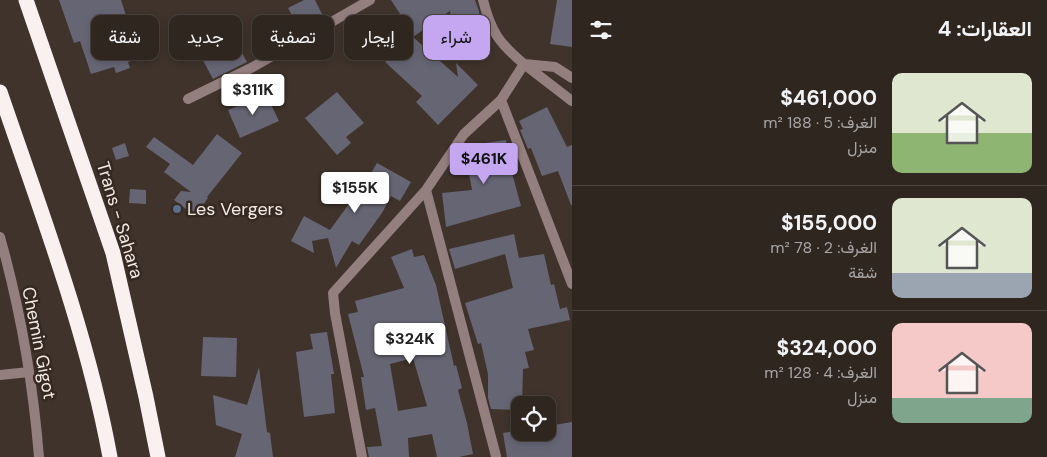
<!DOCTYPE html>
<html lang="ar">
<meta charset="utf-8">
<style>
body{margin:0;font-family:"DM Sans",Vazirmatn,sans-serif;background:#372e29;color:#f1f3f6;direction:rtl;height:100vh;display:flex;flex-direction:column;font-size:19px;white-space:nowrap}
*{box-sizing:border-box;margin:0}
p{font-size:16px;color:#a7a5a5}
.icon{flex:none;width:28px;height:28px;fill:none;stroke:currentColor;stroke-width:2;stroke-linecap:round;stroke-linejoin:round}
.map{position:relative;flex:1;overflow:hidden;direction:ltr}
.sheet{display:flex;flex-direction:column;background:#2f2620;width:475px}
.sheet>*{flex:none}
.guide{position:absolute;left:15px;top:15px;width:475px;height:45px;direction:rtl;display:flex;gap:10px}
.buttons{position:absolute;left:511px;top:396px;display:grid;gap:10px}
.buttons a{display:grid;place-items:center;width:45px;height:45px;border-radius:10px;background:#2f2620;box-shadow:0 2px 8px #0003,0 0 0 1px #4a433e;font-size:25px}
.price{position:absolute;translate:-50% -42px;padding:0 11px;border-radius:5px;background:#fff;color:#222;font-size:16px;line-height:32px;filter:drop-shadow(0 1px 2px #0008)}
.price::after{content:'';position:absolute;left:50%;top:30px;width:15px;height:11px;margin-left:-8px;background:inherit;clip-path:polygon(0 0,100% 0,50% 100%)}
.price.on{background:#c5a7f1;color:#111}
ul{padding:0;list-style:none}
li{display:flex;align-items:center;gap:15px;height:125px;padding:0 15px}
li+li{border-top:1px solid #4a433e}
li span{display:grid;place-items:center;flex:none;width:140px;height:100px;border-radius:10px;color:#555}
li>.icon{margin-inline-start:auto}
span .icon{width:60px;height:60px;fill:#fffc;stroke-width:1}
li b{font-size:21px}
h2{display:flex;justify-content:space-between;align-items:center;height:60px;padding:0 15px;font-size:21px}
.pill{padding:0 18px;border-radius:10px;background:#2f2620;box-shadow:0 2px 8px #0003,0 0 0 1px #4a433e;font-size:18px;line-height:45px}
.pill.on{background:#c5a7f1;color:#111}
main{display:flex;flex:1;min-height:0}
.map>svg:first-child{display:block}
</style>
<main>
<section class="sheet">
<h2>العقارات: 4<svg class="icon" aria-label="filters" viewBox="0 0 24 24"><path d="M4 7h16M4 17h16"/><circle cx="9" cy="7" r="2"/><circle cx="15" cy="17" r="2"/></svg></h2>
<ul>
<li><span style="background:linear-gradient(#dfe7d0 60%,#8fb573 0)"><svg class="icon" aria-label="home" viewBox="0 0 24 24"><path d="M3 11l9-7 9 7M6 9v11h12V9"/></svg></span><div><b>$461,000</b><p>الغرف: 5 · 188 m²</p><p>منزل</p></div></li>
<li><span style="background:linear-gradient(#dfe7d0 75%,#9aa5b1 0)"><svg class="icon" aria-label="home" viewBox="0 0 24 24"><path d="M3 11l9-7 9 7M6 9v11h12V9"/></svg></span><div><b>$155,000</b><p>الغرف: 2 · 78 m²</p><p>شقة</p></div></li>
<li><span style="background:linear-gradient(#f6c9c9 75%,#7fa58c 0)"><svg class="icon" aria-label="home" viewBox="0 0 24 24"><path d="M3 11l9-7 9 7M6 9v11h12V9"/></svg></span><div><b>$324,000</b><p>الغرف: 4 · 128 m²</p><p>منزل</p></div></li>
</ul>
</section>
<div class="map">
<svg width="572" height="457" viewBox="0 0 572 457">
<rect width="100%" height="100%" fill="#3f332b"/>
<path fill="#666574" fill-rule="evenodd" d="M59,0H121L133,37L145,33L152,54L128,62L130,68L116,73L114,67L91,74L80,41L74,43Z
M304,0H315L324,18L301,32L288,8Z
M391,0H475L479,11L482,41L454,45L450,11L413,37L458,77L456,63L478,85L438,125L416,102L422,96L385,62L394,52L383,42L404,20Z
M557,0H572V47L550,44Z
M232,35L247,62L213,79L199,53Z
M337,92L364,123L346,137L351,143L337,155L305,118Z
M266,94L279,121L240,138L228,110Z
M547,107L567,147L572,145V205H571L558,171L542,176L531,148L528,149L520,130L523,129L519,121Z
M217,134L242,153L207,197L208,198L195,216L174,200L181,191L191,192L164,172L170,164L146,147L154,137L193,165Z
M506,140L512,173L521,206L446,227L442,193L472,190L464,146Z
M125,143L129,156L116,160L112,148Z
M377,163L411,182L400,201L391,196L382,213L359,245L352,241L336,268L328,238L312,241L314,253L291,241L304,216L330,230L351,201L353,203Z
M130,189L146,190V204L129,203Z
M514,234L519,258L544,254L551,285L554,284L560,309L567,307L570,320L528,329L534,350L525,352L529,368L523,369L522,405H520V410L491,409L488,398V374L481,343L478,344L465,303L513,288L505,254L455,269L449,249Z
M412,249L414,257L424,255L436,285L454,366L456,365L462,388L458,390L467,423L473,454L459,457H437L432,434L408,438L409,457H369L367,447L382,446L375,408L366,410L361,377H364L348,314L358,312L355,301L404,288L391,257ZM413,358L427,406L398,411L390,364Z
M327,332L334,374H331L335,413L304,417L296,352L313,349L310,334Z
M203,337L237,338L236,377L201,376Z
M259,367L267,432L270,433L273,457H235L242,434L216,425L213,395L247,405Z
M572,422V457H507L503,433L520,430V432H548V426Z"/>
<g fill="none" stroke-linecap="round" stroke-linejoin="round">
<path stroke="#947f7f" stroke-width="10" d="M524,64L572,101
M525,64L555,67L572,78
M188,99L253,67L370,0
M501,100L572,284
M426,190L496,456
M0,237C20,308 33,383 39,457
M0,375L29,372
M362,457L335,313L333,293L426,190L464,134L501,100L524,64C499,43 491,32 483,0"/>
<path stroke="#fbf0f0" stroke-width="15" d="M26,0L113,253L146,397L158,457
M0,92C41,212 87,332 110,457"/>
</g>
<circle fill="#5c6f8a" stroke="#352921" stroke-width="2" cx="177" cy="209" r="5"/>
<g text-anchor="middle" stroke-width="5" stroke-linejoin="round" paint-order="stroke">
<g font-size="18" fill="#f2eae5" stroke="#352921" text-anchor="start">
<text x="187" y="215">Les Vergers</text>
</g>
<g font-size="18" fill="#f2eae5" stroke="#352921">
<text transform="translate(120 220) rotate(73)" y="6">Trans - Sahara</text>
<text transform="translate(39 343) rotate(79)" y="6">Chemin Gigot</text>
</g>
</g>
</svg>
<div class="buttons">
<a><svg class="icon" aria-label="locate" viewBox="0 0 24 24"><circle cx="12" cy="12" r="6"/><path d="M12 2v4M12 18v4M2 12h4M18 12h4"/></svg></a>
</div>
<b class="price" style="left:253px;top:116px">$311K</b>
<b class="price on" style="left:484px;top:185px">$461K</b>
<b class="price" style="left:355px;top:214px">$155K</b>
<b class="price" style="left:410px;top:365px">$324K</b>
<div class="guide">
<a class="pill on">شراء</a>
<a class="pill">إيجار</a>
<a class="pill">تصفية</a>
<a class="pill">جديد</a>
<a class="pill">شقة</a>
</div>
</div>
</main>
